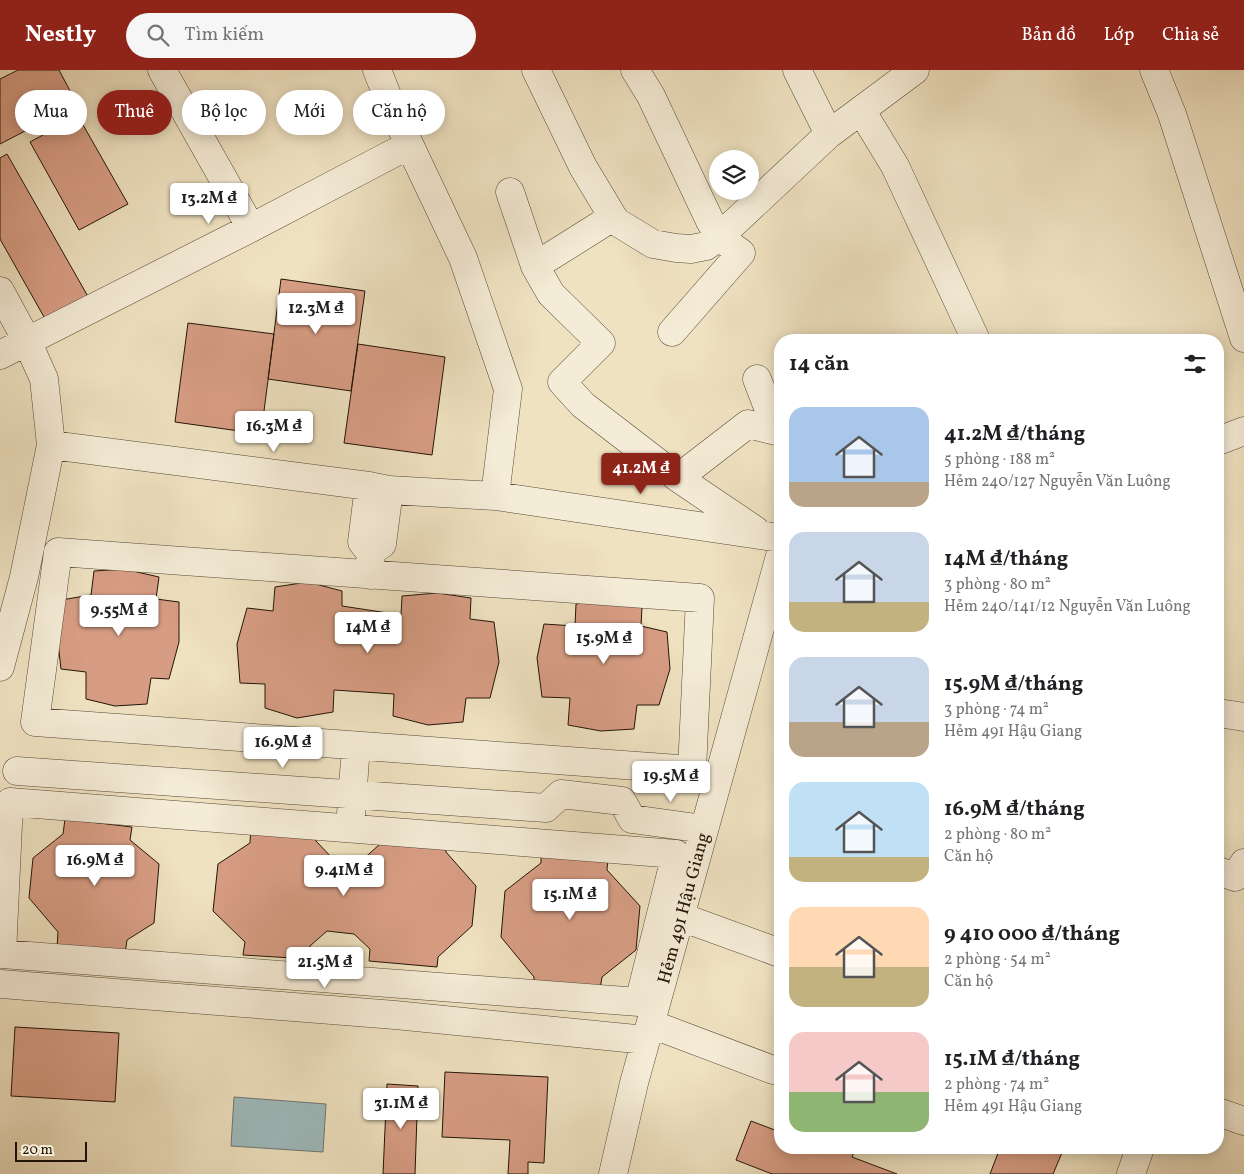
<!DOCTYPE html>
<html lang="vi">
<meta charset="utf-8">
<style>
body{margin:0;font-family:Vollkorn,serif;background:#f6f6f6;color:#202124;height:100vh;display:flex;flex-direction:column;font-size:19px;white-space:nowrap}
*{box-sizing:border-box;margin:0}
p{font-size:16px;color:#757577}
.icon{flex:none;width:28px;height:28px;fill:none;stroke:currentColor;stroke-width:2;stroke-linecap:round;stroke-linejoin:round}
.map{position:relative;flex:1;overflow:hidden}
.side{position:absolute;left:774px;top:264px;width:450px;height:820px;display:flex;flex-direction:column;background:#fff;border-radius:20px;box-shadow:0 2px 12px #0003}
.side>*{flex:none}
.hud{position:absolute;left:15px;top:20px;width:475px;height:45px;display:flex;gap:10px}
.controls{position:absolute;left:709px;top:80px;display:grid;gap:10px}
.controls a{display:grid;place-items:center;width:50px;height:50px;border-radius:50%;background:#fff;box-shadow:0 2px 12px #0003;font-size:25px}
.scale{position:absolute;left:15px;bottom:12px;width:72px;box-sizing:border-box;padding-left:5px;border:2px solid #221407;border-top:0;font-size:14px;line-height:18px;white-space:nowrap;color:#221407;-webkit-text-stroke:4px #f5ecd7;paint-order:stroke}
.price{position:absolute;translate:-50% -42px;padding:0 11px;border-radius:5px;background:#fff;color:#222;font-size:16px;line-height:32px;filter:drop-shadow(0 1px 2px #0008)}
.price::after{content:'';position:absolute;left:50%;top:30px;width:15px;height:11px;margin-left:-8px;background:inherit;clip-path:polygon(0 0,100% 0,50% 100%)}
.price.current{background:#8f2418;color:#fff}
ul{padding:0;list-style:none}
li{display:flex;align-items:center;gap:15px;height:125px;padding:0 15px}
li span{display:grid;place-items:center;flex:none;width:140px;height:100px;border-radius:15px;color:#555}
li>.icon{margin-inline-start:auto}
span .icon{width:60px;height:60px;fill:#fffc;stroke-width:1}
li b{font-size:21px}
h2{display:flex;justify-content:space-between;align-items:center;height:60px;padding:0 15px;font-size:21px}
.tag{padding:0 18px;border-radius:22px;background:#fff;box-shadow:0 2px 12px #0003;font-size:18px;line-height:45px}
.tag.current{background:#8f2418;color:#fff}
header{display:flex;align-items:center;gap:30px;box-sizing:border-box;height:70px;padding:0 25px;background:#8f2418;color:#fff}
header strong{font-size:24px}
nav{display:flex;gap:28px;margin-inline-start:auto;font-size:18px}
.search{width:350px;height:45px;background:#f6f6f6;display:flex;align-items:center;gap:12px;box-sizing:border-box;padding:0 18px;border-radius:28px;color:#757577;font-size:19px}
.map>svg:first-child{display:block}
</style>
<header>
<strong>Nestly</strong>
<div class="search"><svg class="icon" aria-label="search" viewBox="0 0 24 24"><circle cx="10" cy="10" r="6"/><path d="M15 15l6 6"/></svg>Tìm kiếm</div>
<nav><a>Bản đồ</a><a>Lớp</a><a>Chia sẻ</a></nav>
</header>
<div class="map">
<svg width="1244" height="1104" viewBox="0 0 1244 1104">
<rect width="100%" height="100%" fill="#efe2c1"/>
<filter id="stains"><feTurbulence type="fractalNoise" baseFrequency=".004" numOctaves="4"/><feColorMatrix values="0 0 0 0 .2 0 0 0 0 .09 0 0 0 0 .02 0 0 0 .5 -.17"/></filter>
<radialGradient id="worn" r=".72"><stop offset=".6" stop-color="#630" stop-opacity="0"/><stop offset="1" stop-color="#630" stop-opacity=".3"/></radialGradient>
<path fill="#9fbbbd" stroke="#6d7874" d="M234,1027L326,1034L323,1082L231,1076Z"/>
<path fill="#d79d84" stroke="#221407" d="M18,0H59L77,34L0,74V9Z
M78,46L128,134L79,160L30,72Z
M7,84L90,230L48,254L0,169V88Z
M281,209L365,221L351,321L268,309Z
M188,253L274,264L261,364L175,352Z
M358,274L445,287L432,385L344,373Z
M124,499L159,507L156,529L179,532V572L169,609L151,608L147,634L115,636L86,629V602L61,599L57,564L61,530L91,525L94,501Z
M308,512L342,521V536L401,545L402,526L437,523L471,528L470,549L494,552L499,592L490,628H466L463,652L428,655L393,646L394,624L334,620L333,642L297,648L265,638V614L240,613L237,574L247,538L273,541L275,517Z
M608,529L642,537L641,556L667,562L670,599L659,635H637L634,659L601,661L568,655L570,628L542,627L537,588L544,554L575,556L576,534Z
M65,749L132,757L130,770L159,794L154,853L127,870L125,884L57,877L58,862L29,828L33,788L63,764Z
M251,755L316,759V771L334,790L360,792L380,774L445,770L446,782L476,816L472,856L438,887L437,897L369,891L370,879L354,864L327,861L310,876L309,889L243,885L245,872L213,841L218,794L250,773Z
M541,781L608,787L607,800L640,836L636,880L602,907L600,919L534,915V907L501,867L505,821L541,793Z
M15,957L119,963L115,1032L11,1026Z
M445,1002L548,1007L544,1093L528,1092V1104H508L510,1070L442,1067Z
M387,1014L418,1016L415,1104H383Z
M751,1051L780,1062V1078H856L852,1087L897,1104H772L736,1090Z
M1000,1078H1064L1053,1104H990Z"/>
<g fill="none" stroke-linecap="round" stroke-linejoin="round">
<g stroke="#554836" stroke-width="29">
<path id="minor" d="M162,0L251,158
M377,0L392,38L463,188L508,319L495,426
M536,0L583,97L613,147L617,152L653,174L676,178L691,179L706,176L719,167L741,183L672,262
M635,0L651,26L710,151L719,167L829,64L915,0
M797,0L829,64
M1154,0L1172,44L1244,268
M861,40L895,96L976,270
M510,122L535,196L551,224L601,273L562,312L583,335L678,408L755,460
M535,196L613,147
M0,221L27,271L44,309L51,375L24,507L0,597
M0,285L251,158L409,75
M757,309L777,361
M1218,371L1244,361
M51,375L369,416L389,420L495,426L780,468
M678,408L748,354L780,362
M369,416L362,472L370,482L371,505
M58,482L700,528L692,700L35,652Z
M370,482L382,474L389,420
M1218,643L1244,647
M17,701L546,738L561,724L622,731L632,749
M10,732L676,784L639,932L2,884L8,754Z
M351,744L356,676
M632,749L704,759
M1218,801L1235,807L1244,793
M681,847L780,883
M1,914L395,945L646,970
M651,954L773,1000
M1218,1042L1244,1051
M613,1104L634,1013L780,486
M1131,1104L1140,1078"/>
</g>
<use href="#minor" stroke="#f5ecd7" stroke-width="28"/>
</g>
<g text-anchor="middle" stroke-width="4.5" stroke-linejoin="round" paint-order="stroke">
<g font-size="18" fill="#221407" stroke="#f5ecd7">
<text transform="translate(683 838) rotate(-75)" y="6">Hẻm 491 Hậu Giang</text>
</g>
</g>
<rect width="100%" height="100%" filter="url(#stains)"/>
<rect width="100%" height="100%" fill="url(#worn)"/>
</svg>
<div class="controls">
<a><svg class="icon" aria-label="layers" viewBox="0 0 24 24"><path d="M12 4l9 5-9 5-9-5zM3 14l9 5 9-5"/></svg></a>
</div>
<div class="scale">20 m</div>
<b class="price" style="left:209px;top:155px">13.2M ₫</b>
<b class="price" style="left:316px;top:265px">12.3M ₫</b>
<b class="price" style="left:274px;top:383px">16.3M ₫</b>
<b class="price current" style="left:641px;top:425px">41.2M ₫</b>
<b class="price" style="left:119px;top:567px">9.55M ₫</b>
<b class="price" style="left:368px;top:584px">14M ₫</b>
<b class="price" style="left:604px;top:595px">15.9M ₫</b>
<b class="price" style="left:283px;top:699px">16.9M ₫</b>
<b class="price" style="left:671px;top:733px">19.5M ₫</b>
<b class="price" style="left:95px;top:817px">16.9M ₫</b>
<b class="price" style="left:344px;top:827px">9.41M ₫</b>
<b class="price" style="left:570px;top:851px">15.1M ₫</b>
<b class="price" style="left:325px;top:919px">21.5M ₫</b>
<b class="price" style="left:401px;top:1060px">31.1M ₫</b>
<div class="hud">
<a class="tag">Mua</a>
<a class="tag current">Thuê</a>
<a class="tag">Bộ lọc</a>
<a class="tag">Mới</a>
<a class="tag">Căn hộ</a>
</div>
<section class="side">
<h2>14 căn<svg class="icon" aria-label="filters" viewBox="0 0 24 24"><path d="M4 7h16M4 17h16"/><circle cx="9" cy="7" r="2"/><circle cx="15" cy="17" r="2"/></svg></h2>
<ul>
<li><span style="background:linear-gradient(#a9c7e8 75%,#b9a48a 0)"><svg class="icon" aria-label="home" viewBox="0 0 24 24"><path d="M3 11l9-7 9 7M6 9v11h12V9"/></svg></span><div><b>41.2M ₫/tháng</b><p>5 phòng · 188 m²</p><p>Hẻm 240/127 Nguyễn Văn Luông</p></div></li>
<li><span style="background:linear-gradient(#c9d6e8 70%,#c2b280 0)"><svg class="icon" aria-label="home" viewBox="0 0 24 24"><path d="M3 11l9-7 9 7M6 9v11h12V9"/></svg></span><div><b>14M ₫/tháng</b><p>3 phòng · 80 m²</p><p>Hẻm 240/141/12 Nguyễn Văn Luông</p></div></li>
<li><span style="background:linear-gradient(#c9d6e8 65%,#b9a48a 0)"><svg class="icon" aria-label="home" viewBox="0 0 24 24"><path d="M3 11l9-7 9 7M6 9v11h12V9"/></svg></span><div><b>15.9M ₫/tháng</b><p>3 phòng · 74 m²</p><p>Hẻm 491 Hậu Giang</p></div></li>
<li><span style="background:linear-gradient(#bfe0f5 75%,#c2b280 0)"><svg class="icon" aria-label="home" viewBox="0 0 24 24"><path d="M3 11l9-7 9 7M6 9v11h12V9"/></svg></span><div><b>16.9M ₫/tháng</b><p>2 phòng · 80 m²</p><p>Căn hộ</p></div></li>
<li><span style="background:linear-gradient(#ffd9b3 60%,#c2b280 0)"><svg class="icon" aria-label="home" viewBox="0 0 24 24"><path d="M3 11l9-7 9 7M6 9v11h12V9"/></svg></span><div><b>9 410 000 ₫/tháng</b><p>2 phòng · 54 m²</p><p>Căn hộ</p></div></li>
<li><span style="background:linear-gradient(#f6c9c9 60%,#8fb573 0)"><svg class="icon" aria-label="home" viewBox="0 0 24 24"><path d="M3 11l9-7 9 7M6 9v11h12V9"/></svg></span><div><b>15.1M ₫/tháng</b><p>2 phòng · 74 m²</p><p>Hẻm 491 Hậu Giang</p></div></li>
</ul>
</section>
</div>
